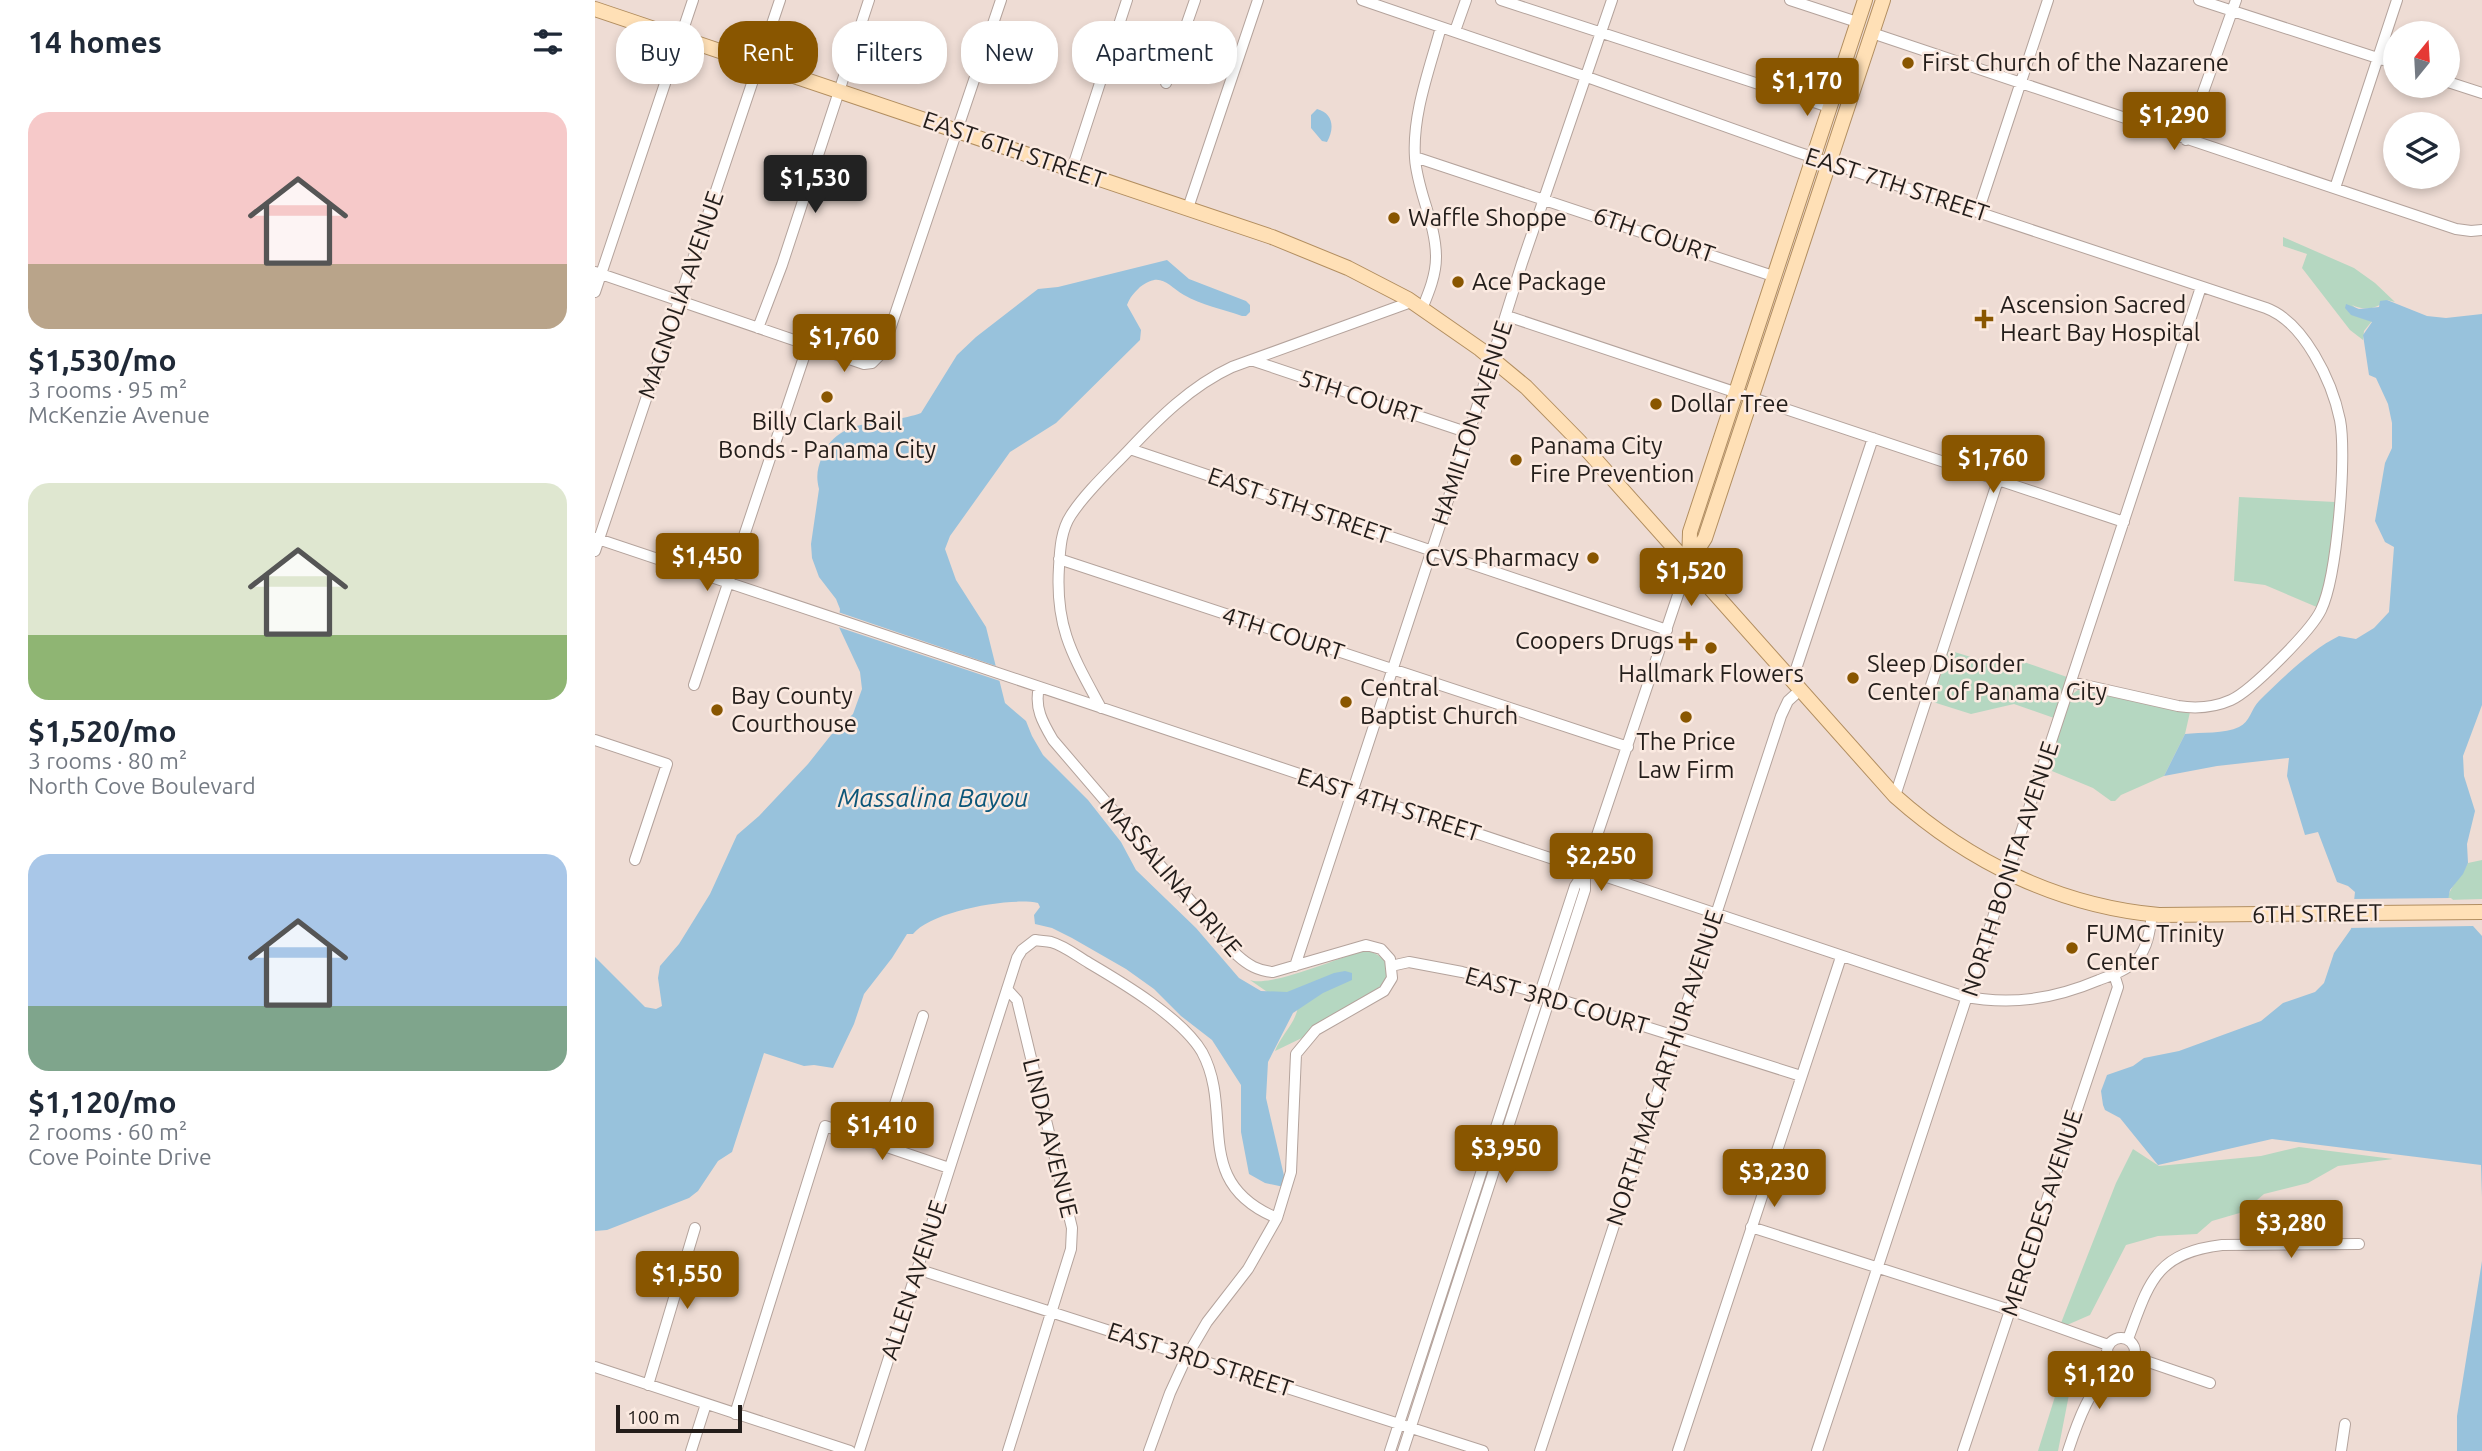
<!DOCTYPE html>
<meta charset="utf-8">
<style>
body{margin:0;font-family:Ubuntu,sans-serif;background:#f2f2f3;color:#1f2937;height:100vh;display:flex;flex-direction:column;font-size:26px;white-space:nowrap}
*{box-sizing:border-box;margin:0}
p{font-size:23px;color:#747a83}
.icon{flex:none;width:38px;height:38px;fill:none;stroke:currentColor;stroke-width:2;stroke-linecap:round;stroke-linejoin:round}
.map{position:relative;flex:1;overflow:hidden}
.drawer{display:flex;flex-direction:column;background:#fff;width:595px}
.drawer>*{flex:none}
.banner{position:absolute;left:21px;top:21px;width:665px;height:63px;display:flex;gap:14px}
.needle{width:46px;rotate:18deg}
.tools{position:absolute;left:1788px;top:21px;display:grid;gap:14px}
.tools a{display:grid;place-items:center;width:77px;height:77px;border-radius:50%;background:#fff;box-shadow:0 4px 10px #0003;font-size:35px}
.scale{position:absolute;left:21px;bottom:18px;width:126px;box-sizing:border-box;padding-left:7px;border:4px solid #231d1a;border-top:0;font-size:19px;line-height:24px;white-space:nowrap;color:#231d1a;-webkit-text-stroke:5px #fbeae1;paint-order:stroke}
.price{position:absolute;translate:-50% -60px;padding:0 16px;border-radius:7px;background:#895600;color:#fff;font-size:23px;line-height:46px;filter:drop-shadow(0 2px 4px #0008)}
.price::after{content:'';position:absolute;left:50%;top:42px;width:21px;height:16px;margin-left:-10px;background:inherit;clip-path:polygon(0 0,100% 0,50% 100%)}
.price.active{background:#222;color:#fff}
ul{padding:0;list-style:none}
li{display:grid;align-content:center;gap:14px;height:371px;padding:0 28px}
li span{display:grid;place-items:center;height:217px;border-radius:21px;color:#555}
li>.icon{margin-inline-start:auto}
span .icon{width:126px;height:126px;fill:#fffc;stroke-width:1}
li b{font-size:30px}
h2{display:flex;justify-content:space-between;align-items:center;height:84px;padding:0 28px;font-size:30px}
.tag{padding:0 24px;border-radius:28px;background:#fff;box-shadow:0 4px 10px #0003;font-size:24px;line-height:63px}
.tag.active{background:#895600;color:#fff}
main{display:flex;flex:1;min-height:0}
.map>svg:first-child{display:block}
</style>
<main>
<section class="drawer">
<h2>14 homes<svg class="icon" aria-label="filters" viewBox="0 0 24 24"><path d="M4 7h16M4 17h16"/><circle cx="9" cy="7" r="2"/><circle cx="15" cy="17" r="2"/></svg></h2>
<ul>
<li><span style="background:linear-gradient(#f6c9c9 70%,#b9a48a 0)"><svg class="icon" aria-label="home" viewBox="0 0 24 24"><path d="M3 11l9-7 9 7M6 9v11h12V9"/></svg></span><div><b>$1,530/mo</b><p>3 rooms · 95 m²</p><p>McKenzie Avenue</p></div></li>
<li><span style="background:linear-gradient(#dfe7d0 70%,#8fb573 0)"><svg class="icon" aria-label="home" viewBox="0 0 24 24"><path d="M3 11l9-7 9 7M6 9v11h12V9"/></svg></span><div><b>$1,520/mo</b><p>3 rooms · 80 m²</p><p>North Cove Boulevard</p></div></li>
<li><span style="background:linear-gradient(#a9c7e8 70%,#7fa58c 0)"><svg class="icon" aria-label="home" viewBox="0 0 24 24"><path d="M3 11l9-7 9 7M6 9v11h12V9"/></svg></span><div><b>$1,120/mo</b><p>2 rooms · 60 m²</p><p>Cove Pointe Drive</p></div></li>
</ul>
</section>
<div class="map">
<svg width="1887" height="1451" viewBox="0 0 1887 1451">
<rect width="100%" height="100%" fill="#eedcd4"/>
<path fill="#b5d7c1" d="M1688,237L1759,268L1780,283L1800,302L1792,300C1782,309 1769,311 1757,305L1777,321L1769,331L1768,340L1755,330L1707,268L1712,254L1688,246Z
M1644,497L1740,502L1736,550L1724,608L1670,585L1639,581Z
M1353,650L1389,661H1426L1472,677L1459,718L1419,704L1376,714L1338,702Z
M1483,690L1595,712L1590,734L1569,776L1526,795L1520,801H1516L1498,788L1452,769L1475,696Z
M1887,860V899L1852,900C1855,886 1867,876 1873,863Z
M770,950C789,955 800,966 786,986L711,1036L680,1051C686,1035 702,1022 703,1005L678,996L655,980C674,988 746,957 770,950Z
M1704,1147L1798,1159L1743,1166L1713,1183L1669,1194L1648,1212L1617,1221L1602,1234L1563,1236L1531,1245L1495,1315L1472,1325L1466,1323L1521,1183L1538,1149L1564,1166L1666,1156Z
M1472,1358L1479,1369L1463,1451H1443Z"/>
<path fill="#98c2dc" d="M722,109C738,113 740,128 732,142L727,141L716,128V115Z
M572,260L594,279L651,301L655,305V312L651,316H647C628,309 606,305 589,295C572,285 566,271 545,287C539,293 535,297 532,305L546,330L545,340L461,423L415,452L355,536L350,549L361,580L391,627L410,703L431,721L437,736L448,755L493,800L526,842L541,870L601,928L644,978L666,991L692,992L739,973L750,971L757,973V980L728,993L698,1013L673,1062L671,1098L690,1180L689,1187L670,1183L654,1174L646,1132V1085L617,1040L586,1016L559,989L531,969L477,938L457,928L440,924L439,915L445,907L443,903C415,897 336,911 318,934H312L297,958L269,994L259,1024L238,1068L219,1065L209,1066L169,1053L137,1152L123,1161L103,1191L94,1198L12,1230L0,1231V957L50,1007L61,1009L67,1006L63,978L65,966L84,944L115,894L142,835L164,816L213,764L236,735L258,714L267,689L265,672L243,625L245,609L241,599L224,577L217,558L216,544L224,489C221,477 222,469 227,457C243,415 291,426 326,413L362,355L381,337L443,289L463,287Z
M1792,300L1832,316L1851,318L1887,314V705L1868,756L1869,776L1880,811L1872,844L1873,863L1868,874L1855,890L1853,900L1887,934V1197L1886,1165L1677,1139L1563,1165L1525,1118L1510,1110L1508,1105L1506,1091L1512,1075L1538,1066L1549,1058L1584,1051L1666,1021L1688,1003L1720,992L1729,983L1739,953L1756,929L1760,892L1753,886L1742,882L1723,832L1710,835L1692,776L1694,758L1622,766L1569,776L1590,734C1606,732 1630,734 1644,727C1655,722 1656,709 1664,701C1685,680 1717,649 1744,636L1761,639L1779,628L1794,612L1799,547L1790,542L1780,521L1790,463L1797,448V423L1793,404L1781,378L1774,375L1768,335L1777,322L1756,315L1750,308L1751,304L1764,309L1784,307L1785,301Z
M1887,1261V1451H1862V1416Z"/>
<path fill="#eedcd4" d="M243,612L404,667L408,682L240,626Z
M1856,898L1887,928V936L1878,926L1752,928L1756,899Z"/>
<g fill="none" stroke-linecap="round" stroke-linejoin="round">
<g stroke="#b4a39c" stroke-width="12">
<path id="minor" d="M767,0L992,77L1202,152L1671,308C1709,322 1737,381 1745,420C1752,456 1742,577 1726,610C1716,631 1656,691 1636,700C1618,708 1602,709 1583,706L1476,682
M906,0L1234,107
M1195,0L1262,22
M1604,0L1801,64
M860,31L871,0
M1277,33L1861,229L1876,231L1887,230
M1853,82L1887,93
M571,83L600,0
M1591,140L1641,0
M820,157L1178,276
M477,169L532,0
M1740,188L1802,0
M593,208L663,0
M1383,212L1453,0
M0,272L269,364L277,363L287,353L406,0
M0,292L98,0
M827,309C834,292 841,275 841,257C841,223 822,191 820,158C817,114 835,68 846,27
M912,316L1529,522
M163,328L187,265L274,0
M656,360L874,433
M535,449L1072,630
M0,538L1367,996C1416,1006 1459,999 1504,980C1517,975 1532,970 1542,960C1553,947 1555,930 1557,914
M0,551L185,0
M464,559L1033,747
M1192,677L1201,669L1278,438
M99,685L213,345
M444,687C439,708 448,723 458,740L642,955C653,965 663,971 678,972L771,945L786,949L795,959L797,978L789,991L721,1030L701,1054L696,1172L682,1218L653,1269L612,1322L592,1356L575,1393L554,1451
M506,708C478,656 460,628 464,567C465,549 466,530 476,515C491,492 514,471 533,451C563,419 596,386 637,367L816,302
M0,740L72,764L40,860
M1300,796L1403,480
M700,966L848,516L927,263L1017,0
M796,966L814,962L867,972L941,992L1206,1076
M412,989L422,1000L477,1228L476,1249L413,1451
M287,1145L328,1016
M1156,1227L1415,1310L1513,1345
M322,1269L888,1451
M1512 1352a14 14 0 1 1 28 0a14 14 0 1 1-28 0Z
M1533,1339C1554,1283 1560,1253 1627,1245L1764,1244
M1539,1357L1615,1383
M0,1367L255,1451
M53,1385L100,1228
M140,1414L230,1126L354,1168
M96,1451L111,1404
M264,1451L422,958L427,950L440,940C445,941 451,941 456,942C470,946 482,956 494,963C528,983 587,1018 607,1052C640,1113 595,1182 682,1218
M795,1451L980,886L990,871L1093,565
M808,1451L990,890V871
M945,1451L1186,716L1193,701L1204,691
M1083,1451L1246,957
M1222,1451L1606,287
M1368,1451L1523,987L1519,974
M1473,1451C1485,1414 1494,1394 1517,1363
M1746,1451L1750,1424"/>
</g>
<g stroke="#b28e60" stroke-width="16">
<path id="major" d="M0,9L677,237L753,268L813,299L885,349L931,387L984,441L1300,796C1374,862 1464,906 1564,915L1887,912
M1094,564L1095,532L1270,0
M1093,565L1110,538L1288,0"/>
</g>
<use href="#minor" stroke="#fff" stroke-width="10"/>
<use href="#major" stroke="#ffe0b6" stroke-width="14"/>
</g>
<g fill="#895600" stroke="#fbeae1" stroke-width="2.5">
<circle cx="1313" cy="63" r="7"/>
<circle cx="799" cy="218" r="7"/>
<circle cx="863" cy="282" r="7"/>
<path d="M1385.5 308.5h7v7h7v7h-7v7h-7v-7h-7v-7h7z"/>
<circle cx="232" cy="397" r="7"/>
<circle cx="1061" cy="404" r="7"/>
<circle cx="921" cy="460" r="7"/>
<circle cx="998" cy="558" r="7"/>
<path d="M1089.5 630.5h7v7h7v7h-7v7h-7v-7h-7v-7h7z"/>
<circle cx="1116" cy="648" r="7"/>
<circle cx="1258" cy="678" r="7"/>
<circle cx="751" cy="702" r="7"/>
<circle cx="122" cy="710" r="7"/>
<circle cx="1091" cy="717" r="7"/>
<circle cx="1477" cy="948" r="7"/>
</g>
<g text-anchor="middle" stroke-width="5" stroke-linejoin="round" paint-order="stroke">
<g font-size="24" fill="#231d1a" stroke="#fbeae1" text-anchor="start">
<text x="1327" y="71">First Church of the Nazarene</text>
<text x="813" y="226">Waffle Shoppe</text>
<text x="877" y="290">Ace Package</text>
<text x="1405" y="313">Ascension Sacred<tspan x="1405" dy="28">Heart Bay Hospital</tspan></text>
<text x="1075" y="412">Dollar Tree</text>
<text x="232" y="430" text-anchor="middle">Billy Clark Bail<tspan x="232" dy="28">Bonds - Panama City</tspan></text>
<text x="935" y="454">Panama City<tspan x="935" dy="28">Fire Prevention</tspan></text>
<text x="984" y="566" text-anchor="end">CVS Pharmacy</text>
<text x="1079" y="649" text-anchor="end">Coopers Drugs</text>
<text x="1272" y="672">Sleep Disorder<tspan x="1272" dy="28">Center of Panama City</tspan></text>
<text x="1116" y="682" text-anchor="middle">Hallmark Flowers</text>
<text x="765" y="696">Central<tspan x="765" dy="28">Baptist Church</tspan></text>
<text x="136" y="704">Bay County<tspan x="136" dy="28">Courthouse</tspan></text>
<text x="1091" y="750" text-anchor="middle">The Price<tspan x="1091" dy="28">Law Firm</tspan></text>
<text x="1491" y="942">FUMC Trinity<tspan x="1491" dy="28">Center</tspan></text>
</g>
<g font-size="24" fill="#231d1a" stroke="#fbeae1">
<text transform="translate(419 150) rotate(19)" y="8">EAST 6TH STREET</text>
<text transform="translate(1302 185) rotate(18)" y="8">EAST 7TH STREET</text>
<text transform="translate(1059 235) rotate(19)" y="8">6TH COURT</text>
<text transform="translate(86 295) rotate(-71)" y="8">MAGNOLIA AVENUE</text>
<text transform="translate(765 397) rotate(18)" y="8">5TH COURT</text>
<text transform="translate(877 423) rotate(-72)" y="8">HAMILTON AVENUE</text>
<text transform="translate(704 506) rotate(19)" y="8">EAST 5TH STREET</text>
<text transform="translate(688 634) rotate(18)" y="8">4TH COURT</text>
<text transform="translate(794 805) rotate(18)" y="8">EAST 4TH STREET</text>
<text transform="translate(1415 869) rotate(-72)" y="8">NORTH BONITA AVENUE</text>
<text transform="translate(576 877) rotate(49)" y="8">MASSALINA DRIVE</text>
<text transform="translate(1722 914) rotate(-1)" y="8">6TH STREET</text>
<text transform="translate(962 1001) rotate(16)" y="8">EAST 3RD COURT</text>
<text transform="translate(1070 1068) rotate(-72)" y="8">NORTH MAC ARTHUR AVENUE</text>
<text transform="translate(455 1138) rotate(76)" y="8">LINDA AVENUE</text>
<text transform="translate(1447 1213) rotate(-72)" y="8">MERCEDES AVENUE</text>
<text transform="translate(319 1280) rotate(-72)" y="8">ALLEN AVENUE</text>
<text transform="translate(605 1360) rotate(18)" y="8">EAST 3RD STREET</text>
</g>
<g font-size="26" font-style="italic" fill="#0c5679" stroke="#fbeae1">
<text x="338" y="807">Massalina Bayou</text>
</g>
</g>
</svg>
<div class="tools">
<a><svg class="needle" viewBox="-14 -14 28 28"><path d="M0-13l5 13h-10z" fill="#e53935"/><path d="M0 13l5-13h-10z" fill="#747a83"/></svg></a>
<a><svg class="icon" aria-label="layers" viewBox="0 0 24 24"><path d="M12 4l9 5-9 5-9-5zM3 14l9 5 9-5"/></svg></a>
</div>
<div class="scale">100 m</div>
<b class="price" style="left:1212px;top:118px">$1,170</b>
<b class="price" style="left:1579px;top:152px">$1,290</b>
<b class="price active" style="left:220px;top:215px">$1,530</b>
<b class="price" style="left:249px;top:374px">$1,760</b>
<b class="price" style="left:1398px;top:495px">$1,760</b>
<b class="price" style="left:112px;top:593px">$1,450</b>
<b class="price" style="left:1096px;top:608px">$1,520</b>
<b class="price" style="left:1006px;top:893px">$2,250</b>
<b class="price" style="left:287px;top:1162px">$1,410</b>
<b class="price" style="left:911px;top:1185px">$3,950</b>
<b class="price" style="left:1179px;top:1209px">$3,230</b>
<b class="price" style="left:1696px;top:1260px">$3,280</b>
<b class="price" style="left:92px;top:1311px">$1,550</b>
<b class="price" style="left:1504px;top:1411px">$1,120</b>
<div class="banner">
<a class="tag">Buy</a>
<a class="tag active">Rent</a>
<a class="tag">Filters</a>
<a class="tag">New</a>
<a class="tag">Apartment</a>
</div>
</div>
</main>
